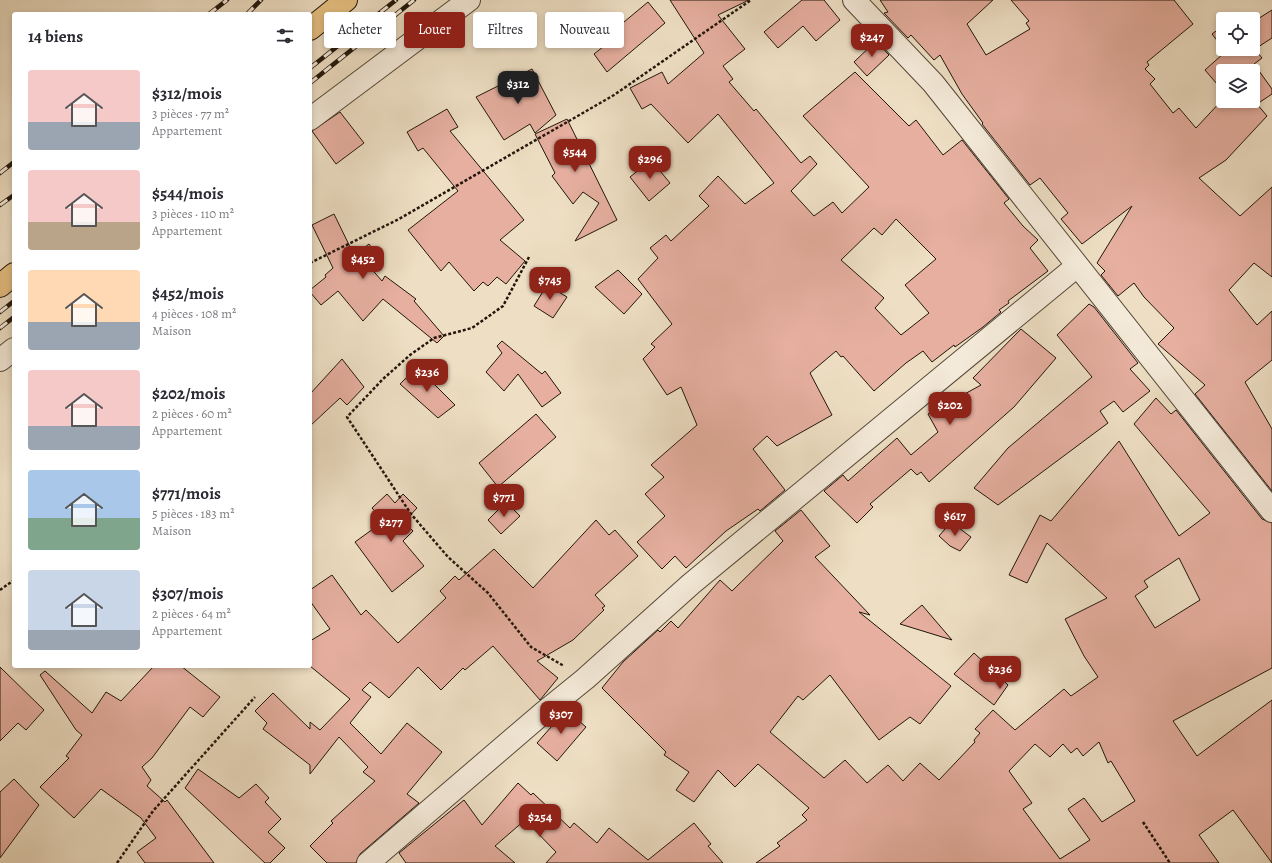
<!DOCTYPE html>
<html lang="fr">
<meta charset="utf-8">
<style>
body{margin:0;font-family:Alegreya,serif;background:#f7f7f7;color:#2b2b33;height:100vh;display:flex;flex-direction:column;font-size:15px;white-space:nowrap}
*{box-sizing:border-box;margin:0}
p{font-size:13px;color:#7c7c81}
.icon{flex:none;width:22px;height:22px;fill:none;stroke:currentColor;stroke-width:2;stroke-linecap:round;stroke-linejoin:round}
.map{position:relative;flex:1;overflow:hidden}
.sheet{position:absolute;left:12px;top:12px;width:300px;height:656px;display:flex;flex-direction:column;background:#fff;border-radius:4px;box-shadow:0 2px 6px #0003}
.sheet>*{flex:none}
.hud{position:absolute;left:324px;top:12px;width:380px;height:36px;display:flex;gap:8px}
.fabs{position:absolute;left:1216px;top:12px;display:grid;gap:8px}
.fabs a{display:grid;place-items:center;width:44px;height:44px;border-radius:4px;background:#fff;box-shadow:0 2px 6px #0003;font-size:20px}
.price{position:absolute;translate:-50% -34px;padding:0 9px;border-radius:8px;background:#8f2418;color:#fff;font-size:13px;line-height:26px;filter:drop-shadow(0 1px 2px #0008)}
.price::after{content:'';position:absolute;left:50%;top:24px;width:12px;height:9px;margin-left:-6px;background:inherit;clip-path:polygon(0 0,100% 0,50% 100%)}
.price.active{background:#222;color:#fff}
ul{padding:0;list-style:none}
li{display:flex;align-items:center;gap:12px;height:100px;padding:0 16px}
li span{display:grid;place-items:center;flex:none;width:112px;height:80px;border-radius:4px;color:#555}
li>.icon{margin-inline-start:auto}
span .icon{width:48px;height:48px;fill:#fffc;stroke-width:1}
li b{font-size:17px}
h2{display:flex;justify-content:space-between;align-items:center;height:48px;padding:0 16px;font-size:17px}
.pill{padding:0 14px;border-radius:4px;background:#fff;box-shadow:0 2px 6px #0003;font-size:14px;line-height:36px}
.pill.active{background:#8f2418;color:#fff}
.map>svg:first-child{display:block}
</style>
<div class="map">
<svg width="1272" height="863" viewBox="0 0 1272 863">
<rect width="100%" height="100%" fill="#eedfc4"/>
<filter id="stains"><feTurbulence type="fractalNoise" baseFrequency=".005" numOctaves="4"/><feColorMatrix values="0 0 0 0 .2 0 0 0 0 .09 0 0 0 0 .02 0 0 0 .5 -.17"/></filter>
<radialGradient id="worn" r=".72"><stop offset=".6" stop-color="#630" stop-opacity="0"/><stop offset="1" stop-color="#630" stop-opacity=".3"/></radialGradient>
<path fill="#e6afa0" stroke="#22160b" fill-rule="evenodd" d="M670,0H749L718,15L745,49L723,66L733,79L729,82L754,111L756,109L801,163L810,156L817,164L791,191L814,216L833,202L842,213L869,187L803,116L855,72L909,126L916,120L943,155L962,140L1009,199L1004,203L1023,226L1038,240L1030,248L1048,271L1008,301L1009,303L999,310L1001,312L983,327L955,347L954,345L932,362L923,351L906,363L874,391L843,356L841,357L836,351L810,373L832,415L777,446L767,436L753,449L785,490L760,511L758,509L726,531L686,568L675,556L662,569L637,542L665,516L645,494L664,477L651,465L697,425L681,387L667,395L643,359L655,347L651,344L672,324L638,279L658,258L650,248L666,235L671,241L709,206L699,196L718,176L745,204L774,183L718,114L688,143L651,104L642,109L630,88L662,72L668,84L704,53ZM896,219L936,259L905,285L929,313L901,335L875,308L884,298L841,260L874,228L882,235Z
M802,0H824L840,20L816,41L803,26L778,48L764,32Z
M880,0H993L967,24L986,55L1030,29L1026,23L1029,21L1011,0H1174L1193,24L1147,62L1149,65L1145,69L1155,79L1150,84L1173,113L1179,108L1196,128L1223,99V101H1253V71H1223V91L1205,70L1224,53V49H1253V22L1272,10V38L1255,49L1262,58L1254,64L1272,89V94L1257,104L1267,116L1226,160L1199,178L1240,216L1272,187V277L1254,263L1229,290L1257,325L1272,311V360L1245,382L1272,429V491L1195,394L1205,385L1158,344L1174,328L1144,297L1134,283L1118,296L1101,275L1105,271L1097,263L1132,206L1082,244L1061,219L1068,213L1040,178L1030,185L982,124L983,123L962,94L940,55L934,60L911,35L908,38L884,13L888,12Z
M648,2L665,23L607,72L594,54L622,32L618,27Z
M1223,26V48L1212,34Z
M876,41L889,55L867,76L854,62Z
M532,69L556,115L535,133L530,124L504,140L476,97Z
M447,109L458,127L450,131L524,220L500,240L525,261L506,284L497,277L488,286L483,282L474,291L449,262L441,271L408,230L458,191L423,148L418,151L407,132Z
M340,112L364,143L336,164L312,131Z
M567,119L617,220L575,241L599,203L583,192L573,204L552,176L555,173L535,134Z
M651,160L670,183L649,201L630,177Z
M334,214L354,255L369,244L379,258L369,266L382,281L385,276L416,299L414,301L444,336L437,343L383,299L363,321L338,291L321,305L310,292V290L326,277L325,275L333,268L312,225Z
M618,270L642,294L624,314L595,287Z
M547,285L567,297L553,318L534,306Z
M1089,304L1094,307L1138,363L1130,369L1150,391L1123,412L1114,401L1100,411L1108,423L998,505L974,488L1008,448L1092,377L1057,335Z
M1021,329L1056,358L1014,407L929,482L921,472L917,475L911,469L870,504L873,507L857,523L824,491L843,475L848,481L897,438L911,455L938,432L928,414L981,385L973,378Z
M502,341L542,374L545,371L561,393L542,407L518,374L504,391L486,372L502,353L497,346Z
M342,359L364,387L347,405L340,398L310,426V394Z
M417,367L455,405L438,418L400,384Z
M1156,398L1171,414L1176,410L1262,519L1272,523V668L1173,721L1197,756L1272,700V863L1233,810L1199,835L1219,863H756L780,846L777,843L807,820L802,815L809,808L758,764L735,787L718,770L694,802L676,790L689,772L664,755L666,752L602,688L623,662L658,630L660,632L671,621L678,628L720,580L732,591L783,541L775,531L801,510L830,546L815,557L870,615L859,612L951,686L920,724L910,717L879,740L830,675L803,700L798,696L770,732L824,778L845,760L867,783L888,765L903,781L920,763L939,780L975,742L974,740L980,733L975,729L993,710L1015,730L1064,689L1071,696L1098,677L1084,656L1065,619L1107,598L1047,543L1027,583L1009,575L1040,515L1051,521L1119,441L1179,536L1210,513L1134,424ZM1179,558L1200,600L1155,628L1135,596L1148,587L1144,581ZM1099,742L1108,763L1111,761L1135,801L1102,822L1084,798L1068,809L1090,840L1060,859L1023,809L1032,803L1009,771L1035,744L1050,757L1063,744L1071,753L1077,748L1083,756Z
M536,414L556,437L498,487L479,463Z
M387,494L395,503L403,494L417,508L404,522L413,531L403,541L424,566L392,592L355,542L384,521L372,508Z
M506,502L520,516L501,534L488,520Z
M596,520L609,535L615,530L638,556L595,595L605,606L602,608L604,610L573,640L537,661L558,678L540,700L493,646L465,670L463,668L441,690L418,667L389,698L370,682L362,690L371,697L350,723L381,754L407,723L442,752L407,794L419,803L360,854L356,863H327L310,846L333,823L331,821L375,781L363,772L368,767L339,737L310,774V765L263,729L267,723L255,711L273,693L310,729V722L320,730L350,699L310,666V641L330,629L310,601V590L332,575L361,615L366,610L398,643L446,598L440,591L455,576L459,580L494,549L533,588Z
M951,522L971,537L960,551L950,546L939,536Z
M922,605L952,640L900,624Z
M974,653L1008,685L994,705L954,674Z
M154,666H181L220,697L203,717L190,707L152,758L142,767L151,780L147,786L165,802L167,800L214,863H145L137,852L156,838L141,818L101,789L74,818L40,787L69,758L66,756L82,735L76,730L40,675L45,671L92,713L106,692L121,701Z
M0,667L44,710L26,730L18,723L0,741Z
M566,710L586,727L557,761L537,743Z
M198,769L239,798L256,784L269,798L265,802L281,819L268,832L285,848L270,863H265L185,788Z
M14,779L39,805L0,858V792Z
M518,783L531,795L533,793L570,828L574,823L597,843L609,828L648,860L694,823L711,844L708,846L723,863H546L556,852L525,820L495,846L515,863H406L399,853L464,800L482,825Z"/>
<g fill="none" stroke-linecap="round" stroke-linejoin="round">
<g stroke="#554839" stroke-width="24">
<path id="minor" d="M854,0L933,83L1272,511
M310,119L469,0
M0,360L14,349
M368,863L543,713L585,679L691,584L1077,266"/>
</g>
<g stroke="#22160b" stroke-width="24">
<path id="major" d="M310,29L346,0
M0,286L14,274"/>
</g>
<path stroke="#22160b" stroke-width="2.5" stroke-dasharray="3 2" stroke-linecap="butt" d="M529,257L503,306L472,328L434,338L410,355L383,379L347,417L411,514L448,557L488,593L531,647L564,666
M310,263L399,219L614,95L751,0
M0,590L14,580
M1143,822L1170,863
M117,863L153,811L255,697"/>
<use href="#minor" stroke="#f4ead9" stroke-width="22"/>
<use href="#major" stroke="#e7c082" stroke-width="22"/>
<g stroke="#22160b" stroke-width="4.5">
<path id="rail" d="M209,14L227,0
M247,14L261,0
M310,68L396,0
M310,83L414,0
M0,173L14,162
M0,205L14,195
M0,312L14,301
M0,328L14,317"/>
</g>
<use href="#rail" stroke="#f4ead9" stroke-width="3" stroke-dasharray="9" stroke-linecap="butt"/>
</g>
<rect width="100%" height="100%" filter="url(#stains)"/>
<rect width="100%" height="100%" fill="url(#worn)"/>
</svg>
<div class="fabs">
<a><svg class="icon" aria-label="locate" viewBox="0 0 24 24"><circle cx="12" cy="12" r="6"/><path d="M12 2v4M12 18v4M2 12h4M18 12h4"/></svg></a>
<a><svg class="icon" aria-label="layers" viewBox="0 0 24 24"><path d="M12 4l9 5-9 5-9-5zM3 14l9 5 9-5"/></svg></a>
</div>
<b class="price" style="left:872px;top:58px">$247</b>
<b class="price active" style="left:518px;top:105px">$312</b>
<b class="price" style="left:575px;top:173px">$544</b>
<b class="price" style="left:650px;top:180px">$296</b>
<b class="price" style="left:363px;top:280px">$452</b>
<b class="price" style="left:550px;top:301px">$745</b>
<b class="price" style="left:427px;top:393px">$236</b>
<b class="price" style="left:950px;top:426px">$202</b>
<b class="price" style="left:504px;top:518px">$771</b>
<b class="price" style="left:955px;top:537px">$617</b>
<b class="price" style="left:391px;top:543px">$277</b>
<b class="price" style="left:1000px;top:690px">$236</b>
<b class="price" style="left:561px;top:735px">$307</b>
<b class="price" style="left:540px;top:838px">$254</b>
<div class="hud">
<a class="pill">Acheter</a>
<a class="pill active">Louer</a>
<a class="pill">Filtres</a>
<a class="pill">Nouveau</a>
</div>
<section class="sheet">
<h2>14 biens<svg class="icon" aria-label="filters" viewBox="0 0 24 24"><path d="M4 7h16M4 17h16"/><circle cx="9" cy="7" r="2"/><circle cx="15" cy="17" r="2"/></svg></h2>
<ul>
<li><span style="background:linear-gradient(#f6c9c9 65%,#9aa5b1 0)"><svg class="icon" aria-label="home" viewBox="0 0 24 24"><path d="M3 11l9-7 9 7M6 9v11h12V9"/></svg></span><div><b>$312/mois</b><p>3 pièces · 77 m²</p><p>Appartement</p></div></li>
<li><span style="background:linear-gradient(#f6c9c9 65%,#b9a48a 0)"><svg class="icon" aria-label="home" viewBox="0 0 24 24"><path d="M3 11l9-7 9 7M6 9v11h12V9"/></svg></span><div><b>$544/mois</b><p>3 pièces · 110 m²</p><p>Appartement</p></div></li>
<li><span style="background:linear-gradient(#ffd9b3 65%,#9aa5b1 0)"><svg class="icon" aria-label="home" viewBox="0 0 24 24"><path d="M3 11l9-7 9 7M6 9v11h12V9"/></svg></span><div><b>$452/mois</b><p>4 pièces · 108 m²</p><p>Maison</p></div></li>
<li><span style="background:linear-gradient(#f6c9c9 70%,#9aa5b1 0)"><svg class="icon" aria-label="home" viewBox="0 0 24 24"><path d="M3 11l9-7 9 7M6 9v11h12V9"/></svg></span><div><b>$202/mois</b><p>2 pièces · 60 m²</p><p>Appartement</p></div></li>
<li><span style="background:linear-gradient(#a9c7e8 60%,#7fa58c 0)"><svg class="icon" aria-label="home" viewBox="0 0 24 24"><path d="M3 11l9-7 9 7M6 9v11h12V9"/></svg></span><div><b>$771/mois</b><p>5 pièces · 183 m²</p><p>Maison</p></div></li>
<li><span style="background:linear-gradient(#c9d6e8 75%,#9aa5b1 0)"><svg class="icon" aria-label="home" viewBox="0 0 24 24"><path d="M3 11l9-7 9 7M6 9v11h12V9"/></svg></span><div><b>$307/mois</b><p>2 pièces · 64 m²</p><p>Appartement</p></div></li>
</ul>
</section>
</div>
